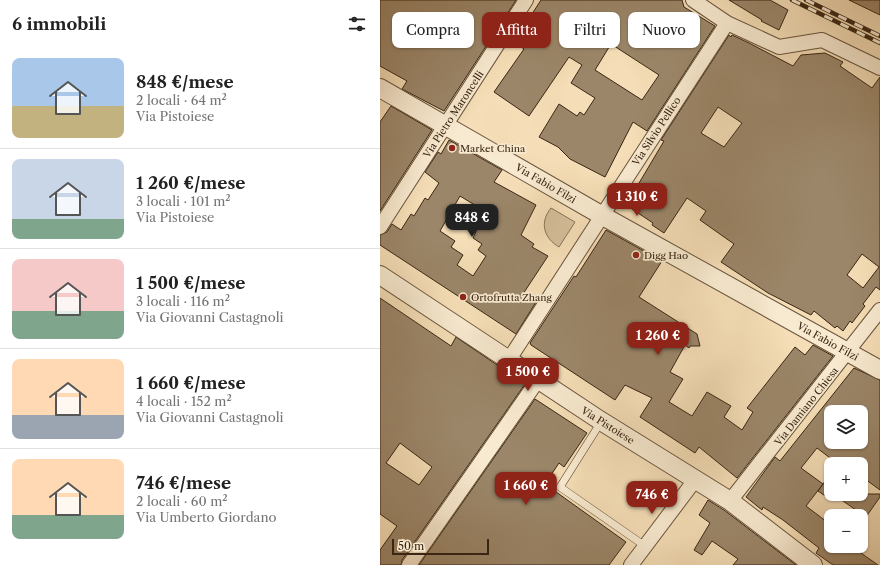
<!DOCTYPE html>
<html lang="it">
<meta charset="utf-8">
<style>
body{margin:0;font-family:"Libre Caslon Text",serif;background:#f2f2f2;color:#222;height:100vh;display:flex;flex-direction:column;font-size:15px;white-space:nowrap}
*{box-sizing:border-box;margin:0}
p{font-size:13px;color:#767676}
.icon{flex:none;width:22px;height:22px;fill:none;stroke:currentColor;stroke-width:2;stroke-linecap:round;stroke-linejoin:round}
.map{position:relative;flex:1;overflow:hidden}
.sheet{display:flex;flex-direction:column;background:#fff;width:380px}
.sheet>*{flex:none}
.hud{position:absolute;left:12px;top:12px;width:380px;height:36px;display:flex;gap:8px}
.tools{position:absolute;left:444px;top:405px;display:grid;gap:8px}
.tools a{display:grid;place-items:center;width:44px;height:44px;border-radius:8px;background:#fff;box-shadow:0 1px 3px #0004;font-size:20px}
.scale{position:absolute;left:12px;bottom:10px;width:97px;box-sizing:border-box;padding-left:4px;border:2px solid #3a2614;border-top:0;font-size:11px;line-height:14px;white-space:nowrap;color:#3a2614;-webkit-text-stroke:3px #f8ead0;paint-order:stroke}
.price{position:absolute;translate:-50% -34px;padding:0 9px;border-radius:8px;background:#8f2418;color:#fff;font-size:13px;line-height:26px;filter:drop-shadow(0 1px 2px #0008)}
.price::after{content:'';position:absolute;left:50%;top:24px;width:12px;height:9px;margin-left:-6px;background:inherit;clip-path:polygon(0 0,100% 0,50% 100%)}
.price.active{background:#222;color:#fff}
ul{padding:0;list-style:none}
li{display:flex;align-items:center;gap:12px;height:100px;padding:0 12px}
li+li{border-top:1px solid #e0e0e0}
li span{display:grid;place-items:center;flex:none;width:112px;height:80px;border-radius:8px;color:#555}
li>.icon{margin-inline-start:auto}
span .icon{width:48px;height:48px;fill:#fffc;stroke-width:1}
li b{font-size:17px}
h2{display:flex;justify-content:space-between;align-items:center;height:48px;padding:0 12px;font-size:17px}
.pill{padding:0 14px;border-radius:8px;background:#fff;box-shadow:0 1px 3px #0004;font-size:14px;line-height:36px}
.pill.active{background:#8f2418;color:#fff}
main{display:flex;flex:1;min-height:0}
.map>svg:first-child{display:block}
</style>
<main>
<section class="sheet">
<h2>6 immobili<svg class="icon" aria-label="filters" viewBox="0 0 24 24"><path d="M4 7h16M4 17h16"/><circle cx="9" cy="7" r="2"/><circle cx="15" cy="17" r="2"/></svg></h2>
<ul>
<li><span style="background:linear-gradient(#a9c7e8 60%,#c2b280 0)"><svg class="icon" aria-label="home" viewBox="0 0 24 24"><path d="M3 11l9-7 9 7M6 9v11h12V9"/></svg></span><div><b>848 €/mese</b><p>2 locali · 64 m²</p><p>Via Pistoiese</p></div></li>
<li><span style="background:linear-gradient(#c9d6e8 75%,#7fa58c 0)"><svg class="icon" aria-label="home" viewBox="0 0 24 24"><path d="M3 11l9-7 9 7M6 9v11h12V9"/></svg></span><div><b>1 260 €/mese</b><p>3 locali · 101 m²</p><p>Via Pistoiese</p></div></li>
<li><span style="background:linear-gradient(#f6c9c9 65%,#7fa58c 0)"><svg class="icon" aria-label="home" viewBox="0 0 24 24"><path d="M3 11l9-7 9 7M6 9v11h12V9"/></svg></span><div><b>1 500 €/mese</b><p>3 locali · 116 m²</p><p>Via Giovanni Castagnoli</p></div></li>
<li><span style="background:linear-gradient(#ffd9b3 70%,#9aa5b1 0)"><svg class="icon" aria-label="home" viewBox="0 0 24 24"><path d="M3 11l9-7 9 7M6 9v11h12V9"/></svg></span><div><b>1 660 €/mese</b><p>4 locali · 152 m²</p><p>Via Giovanni Castagnoli</p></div></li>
<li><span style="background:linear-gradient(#ffd9b3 70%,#7fa58c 0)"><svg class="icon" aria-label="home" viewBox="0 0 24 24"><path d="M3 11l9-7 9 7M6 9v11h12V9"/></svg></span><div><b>746 €/mese</b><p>2 locali · 60 m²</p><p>Via Umberto Giordano</p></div></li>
</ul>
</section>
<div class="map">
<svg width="500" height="565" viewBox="0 0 500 565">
<rect width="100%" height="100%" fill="#f5deb7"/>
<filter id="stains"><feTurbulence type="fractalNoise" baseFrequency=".005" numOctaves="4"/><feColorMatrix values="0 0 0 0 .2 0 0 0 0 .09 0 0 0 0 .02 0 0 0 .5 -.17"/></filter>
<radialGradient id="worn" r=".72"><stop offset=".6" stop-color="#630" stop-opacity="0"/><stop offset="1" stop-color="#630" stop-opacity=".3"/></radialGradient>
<path fill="#d5bf9b" stroke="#887258" d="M171,208L195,222L179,247C164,238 159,223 171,208Z"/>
<path fill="#9b8669" stroke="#3a2614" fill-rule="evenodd" d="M0,0H136L64,111L22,89L27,81L0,66Z
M161,0H302L304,7L335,26L267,131L253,122L225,177L190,159L178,147L159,137L179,104L197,116L200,112L204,115L215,98L191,83L202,65L189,57L149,116L114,92L144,49L134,42ZM231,44L279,75L262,100L215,70Z
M349,0H390L408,10L399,30L381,21L382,20Z
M469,0H500V15Z
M349,35L351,37L352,35L369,43L413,66L421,55L445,53L463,62L460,66L492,88L500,77V290L496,287L483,304L485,306L472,323L470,321L463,331L457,326L455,328L434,311L431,315L388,293L341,262L354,244L320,220L326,211L307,198L284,233L272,225L273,223L246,205L284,141L281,140ZM338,107L362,123L344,147L321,133ZM482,254L499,267L483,288L467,275Z
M11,106L52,130L0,211V122Z
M69,140L122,170L114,182L156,205L141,235L154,244L152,247L168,256L143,294L156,302L136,334L0,245V235L7,232L12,224L21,230L31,214L34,216L45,198L48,200L59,183L45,172L58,152L61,154ZM80,196L98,207L89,221L98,227L93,238L102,244L98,250L106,256L93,276L77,265L83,255L71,247L75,241L60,231Z
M226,230L282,261L259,297L317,334L320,346H310L309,348L305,345L290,372L303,379L289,402L312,416L327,392L351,406L344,417L362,430L373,412L367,408L415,347L425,355L433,345L453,356L357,478L319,447L315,453L260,417L272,398L245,385L235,400L151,345L150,343L171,311L194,276L196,277Z
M0,298L71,346L76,337L145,384L22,560L21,565H0V550L17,526L0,514ZM20,443L52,467L39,485L6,463Z
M474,368L500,380V490L481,476V464H458L437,448L421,468L443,484L426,506L451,525V546H471L498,565H453L436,553L439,548L403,520L383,507L382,510L366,497L395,457L400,461ZM451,412H481V442H451Z
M155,399L207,433L184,467L179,463L165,484L246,542L229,565H39Z
M451,473V500L438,491Z
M453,494H500V497L486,517Z
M328,500L344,510L416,565H353L358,559L332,541L322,555L314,550L330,523L319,515Z"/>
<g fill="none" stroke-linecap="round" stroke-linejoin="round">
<g stroke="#69543d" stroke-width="8">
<path id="service" d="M221,422L180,487L265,546"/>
</g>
<g stroke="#69543d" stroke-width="16">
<path id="minor" d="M313,0L347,23
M0,227L146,0
M128,361L347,23L399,47L442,40L500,68
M350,501L500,310
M29,565L158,380
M251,565L315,480"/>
</g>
<g stroke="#69543d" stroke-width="20">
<path id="tertiary" d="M0,88L221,215L500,370
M0,275L221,421L350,501L433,565"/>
</g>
<use href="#service" stroke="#f8ead0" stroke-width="7"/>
<use href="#minor" stroke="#f8ead0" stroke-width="14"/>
<use href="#tertiary" stroke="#f8ead0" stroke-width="18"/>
<g stroke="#3a2614" stroke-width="4.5">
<path id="rail" d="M412,0L500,43
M426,0L500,36"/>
</g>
<use href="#rail" stroke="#f8ead0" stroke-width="3" stroke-dasharray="9" stroke-linecap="butt"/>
</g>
<g fill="#8f2418" stroke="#f8ead0" stroke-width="1.5">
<circle cx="72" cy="148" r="4"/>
<circle cx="256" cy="255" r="4"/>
<circle cx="83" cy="297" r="4"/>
</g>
<g text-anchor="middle" stroke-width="3.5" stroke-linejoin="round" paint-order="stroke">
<g font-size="10" fill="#3a2614" stroke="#f8ead0">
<text transform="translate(73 114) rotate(-57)" y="4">Via Pietro Maroncelli</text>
<text transform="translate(276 131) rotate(-57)" y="4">Via Silvio Pellico</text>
<text transform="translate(166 183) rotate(30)" y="4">Via Fabio Filzi</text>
<text transform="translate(448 341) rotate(29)" y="4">Via Fabio Filzi</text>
<text transform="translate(426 406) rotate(-52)" y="4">Via Damiano Chiesa</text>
<text transform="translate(228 425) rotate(32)" y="4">Via Pistoiese</text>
</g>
<g font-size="10" fill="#3a2614" stroke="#f8ead0" text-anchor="start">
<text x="80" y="152">Market China</text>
<text x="264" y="259">Digg Hao</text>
<text x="91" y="301">Ortofrutta Zhang</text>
</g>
</g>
<rect width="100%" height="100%" filter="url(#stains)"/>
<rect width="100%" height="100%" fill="url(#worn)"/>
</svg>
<div class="tools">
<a><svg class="icon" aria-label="layers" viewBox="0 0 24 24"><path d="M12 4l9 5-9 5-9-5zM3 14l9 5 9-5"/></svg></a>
<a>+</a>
<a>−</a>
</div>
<div class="scale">50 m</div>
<b class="price" style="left:257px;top:217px">1 310 €</b>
<b class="price active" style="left:92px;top:238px">848 €</b>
<b class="price" style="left:278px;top:356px">1 260 €</b>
<b class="price" style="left:148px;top:392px">1 500 €</b>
<b class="price" style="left:146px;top:506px">1 660 €</b>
<b class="price" style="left:272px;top:515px">746 €</b>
<div class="hud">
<a class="pill">Compra</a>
<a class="pill active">Affitta</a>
<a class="pill">Filtri</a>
<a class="pill">Nuovo</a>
</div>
</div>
</main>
